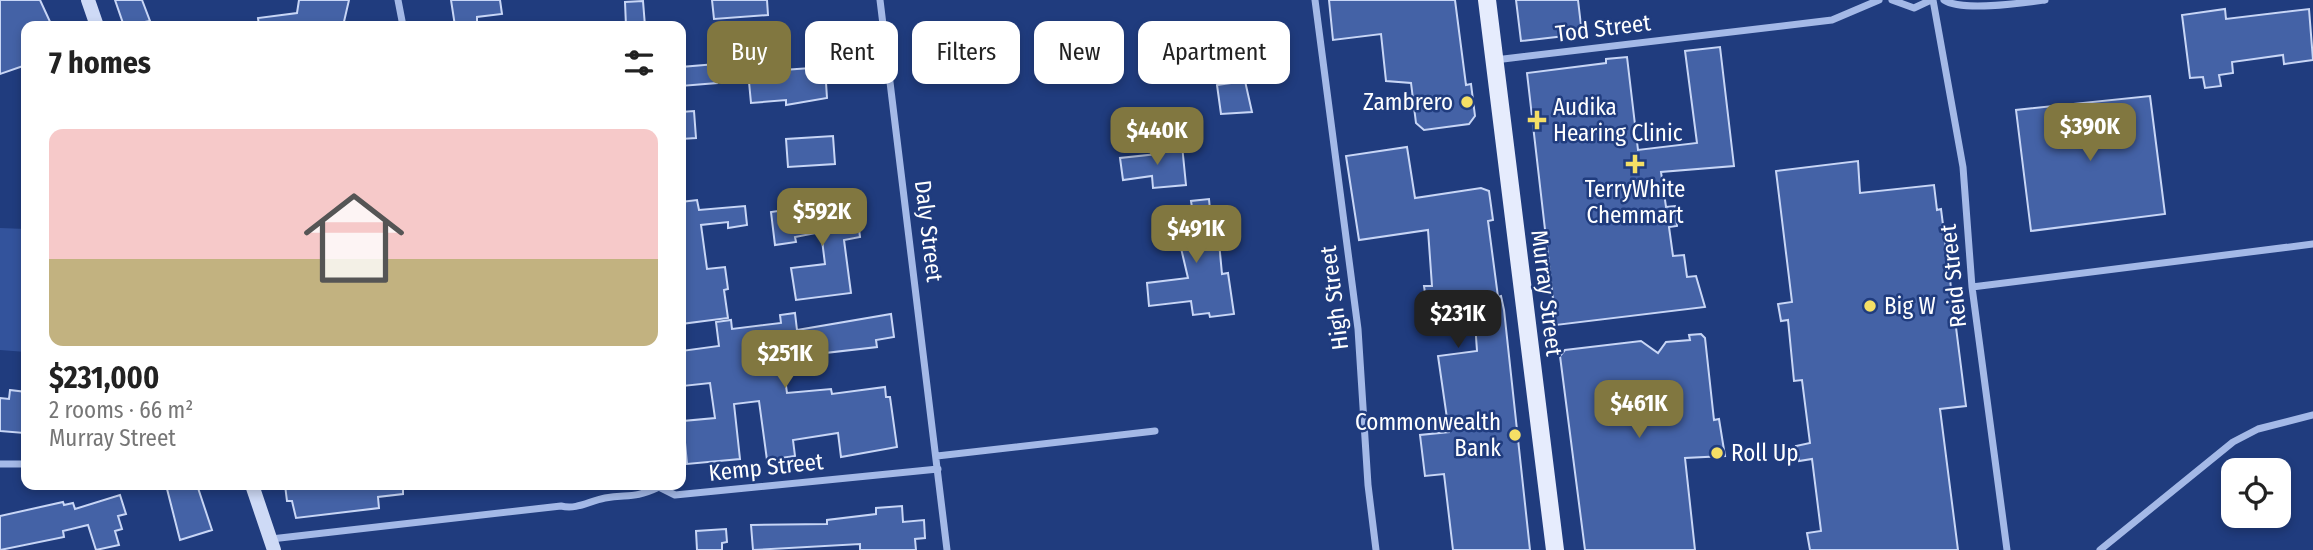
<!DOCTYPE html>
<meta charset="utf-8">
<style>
body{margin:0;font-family:"Fira Sans Condensed",sans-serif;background:#f2f2f2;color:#222;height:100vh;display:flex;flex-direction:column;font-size:26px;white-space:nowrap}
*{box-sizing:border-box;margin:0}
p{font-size:23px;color:#767676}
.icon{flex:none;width:38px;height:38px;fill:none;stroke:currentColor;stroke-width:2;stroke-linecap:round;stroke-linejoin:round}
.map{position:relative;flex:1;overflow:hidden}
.drawer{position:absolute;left:21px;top:21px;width:665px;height:469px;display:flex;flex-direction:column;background:#fff;border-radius:14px;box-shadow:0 4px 10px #0003}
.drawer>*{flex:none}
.hud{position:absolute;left:707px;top:21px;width:665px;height:63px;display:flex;gap:14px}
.tools{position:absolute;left:2221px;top:458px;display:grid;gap:14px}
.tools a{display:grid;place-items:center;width:70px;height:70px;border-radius:14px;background:#fff;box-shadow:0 4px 10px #0003;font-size:35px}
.price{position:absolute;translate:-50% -60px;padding:0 16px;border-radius:14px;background:#817740;color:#fff;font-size:23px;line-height:46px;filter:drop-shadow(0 2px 4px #0008)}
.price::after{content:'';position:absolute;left:50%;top:42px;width:21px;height:16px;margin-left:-10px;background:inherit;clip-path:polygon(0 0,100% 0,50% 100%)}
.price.active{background:#222;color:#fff}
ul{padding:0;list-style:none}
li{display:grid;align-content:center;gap:14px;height:371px;padding:0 28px}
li+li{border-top:2px solid #e0e0e0}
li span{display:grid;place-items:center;height:217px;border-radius:14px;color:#555}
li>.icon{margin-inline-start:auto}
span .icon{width:126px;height:126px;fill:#fffc;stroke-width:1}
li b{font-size:30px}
h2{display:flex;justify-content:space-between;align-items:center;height:84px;padding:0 28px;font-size:30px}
.chip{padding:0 24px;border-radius:14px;background:#fff;box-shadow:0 4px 10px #0003;font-size:24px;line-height:63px}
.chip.active{background:#817740;color:#fff}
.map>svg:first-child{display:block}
</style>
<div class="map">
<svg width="2313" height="550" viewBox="0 0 2313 550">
<rect width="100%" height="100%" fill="#203c7e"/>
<path fill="#33539c" d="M0,228L26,229V352L0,350Z"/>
<path fill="#4462a6" stroke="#c8d6f6" stroke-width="2" d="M0,0H40L52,26H26V65L0,74Z
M115,0H142L150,21L124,26Z
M299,0H349L343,26H259L258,18L297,13Z
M451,0H500L502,14L477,17V24L455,26Z
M712,0H767L768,15L714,19Z
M1329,0H1455L1466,85L1471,84L1475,116L1469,124L1424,130L1416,123L1411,83L1386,81L1381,34L1333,40Z
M1516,0H1578L1582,34L1521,41Z
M643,1L645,26H626L625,2Z
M2225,9L2226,19L2309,9L2313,60L2284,64L2283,55L2232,62L2233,73L2219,75L2221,86L2205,88L2203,77L2190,78L2182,15Z
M1720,47L1734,166L1661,172L1666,207L1675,206L1677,226L1669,227L1673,256L1684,255L1687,277L1696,276L1705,307L1556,325L1527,73L1606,63V59L1627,57L1638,150L1697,143L1685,51Z
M728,63L729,77L716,78L717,83L681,86V67Z
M825,67L827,98L786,105V100L751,103L749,82L770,80L769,71Z
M1245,81L1252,112L1221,114L1217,85Z
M2150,96L2165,214L2031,231L2016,110Z
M694,111L696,138L681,139V112Z
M833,136L835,164L788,167L786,139Z
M1182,145L1186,185L1153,188L1152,176L1123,180L1120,158L1157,154L1156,148Z
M1407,147L1415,198L1481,188L1489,191L1493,220L1488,221L1498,297L1501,296L1504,310L1530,550H1453L1444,474L1425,476L1420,435L1449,432L1438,356L1477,351L1473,294L1426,300L1424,286H1432L1428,230L1359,240L1346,156Z
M1858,161L1860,193L1934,185L1937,210L1941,209L1966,406L1940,409L1958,550H1810L1807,533L1821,531L1812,459L1799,461L1796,446L1810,443L1802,380L1794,381L1788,320L1781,321L1778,304L1792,302L1776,171Z
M855,198L860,237L844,240L851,293L796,300L791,268L825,264L821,232L795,237L796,242L775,245L771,212L792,209L794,224L819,221L820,226V221H823L821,202Z
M1209,199L1211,221H1217L1222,274L1228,273L1234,314L1210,317L1209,313L1193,315L1191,301L1149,306L1147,283L1188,278L1177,231L1160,233L1159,217L1193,214L1191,201Z
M697,200L699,210L745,206L747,225L728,228V222L701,225L707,269L725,267L728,289L724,290L728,318L681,324V202Z
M795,313L797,330L891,314L894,337L876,340L877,347L782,358L787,393L831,389L832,394L885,387L886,397H890L897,447L841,457L838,433L793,440L795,456L767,460L759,401L734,404L740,459L687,464L683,421L715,418L710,383L683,386L681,351L719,346L716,322L731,320L732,329L781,323L780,315Z
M1701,334L1705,338L1714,420L1719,419L1725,456L1685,458L1695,550H1585L1560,356L1565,350L1641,341L1658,353L1666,342L1690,340L1689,335Z
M10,390L26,392L24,433L0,431V398L9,399Z
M166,485H197L212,530L180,540Z
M285,485H403V494L378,497L379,508L296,518L292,501H287Z
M120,495L126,514L118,516L122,529L115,531L119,545L96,550L88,525L63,531L64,537L0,550V516L63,502L64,505L73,503L75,509Z
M902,506L903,522L924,520L925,538L915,539L916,550H860V544L753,550L751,525L827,524V520L876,514V508Z
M726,529L727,542L722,543V550H697L696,531Z"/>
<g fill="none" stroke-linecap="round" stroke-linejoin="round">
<path stroke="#a4b9e7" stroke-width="7" d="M398,0L403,26
M880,0L947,550
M1315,0L1358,329L1368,485L1376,550
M1892,0L1914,8L1931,0
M1933,0L1963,167L1972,287L2007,550
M1944,0C1962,12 2023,3 2045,0
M1495,60L1832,20L1879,0
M1972,287L2313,244
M937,456L1155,431
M0,464H26
M659,487L675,495L938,469
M271,539L561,506C577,510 589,501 605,498C629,494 633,499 659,487
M2100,550L2233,442L2258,429L2313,415"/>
<path stroke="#cedaf6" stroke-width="14" d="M88,0L97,26
M252,485L274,550"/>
<path stroke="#e6ecfd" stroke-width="18" d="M1487,0L1555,550"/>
</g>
<g fill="#f5df65" stroke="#203c7e" stroke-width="2.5">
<circle cx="1467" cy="102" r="7"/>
<path d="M1533.5 109.5h7v7h7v7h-7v7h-7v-7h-7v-7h7z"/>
<path d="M1631.5 153.5h7v7h7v7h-7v7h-7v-7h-7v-7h7z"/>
<circle cx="1870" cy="306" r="7"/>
<circle cx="1515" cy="435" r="7"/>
<circle cx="1717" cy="453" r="7"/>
</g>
<g text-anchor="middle" stroke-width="5" stroke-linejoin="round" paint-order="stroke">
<g font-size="23" fill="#fff" stroke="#203c7e">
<text transform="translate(1603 28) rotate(-7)" y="8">Tod Street</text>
<text transform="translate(929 231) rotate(83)" y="8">Daly Street</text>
<text transform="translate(1953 276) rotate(-96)" y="8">Reid Street</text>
<text transform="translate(1547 293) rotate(83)" y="8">Murray Street</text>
<text transform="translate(1334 298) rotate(-97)" y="8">High Street</text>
<text transform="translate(766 467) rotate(-6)" y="8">Kemp Street</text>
</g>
<g font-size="23" fill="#fff" stroke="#203c7e" text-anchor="start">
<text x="1453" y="110" text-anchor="end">Zambrero</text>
<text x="1553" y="115">Audika<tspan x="1553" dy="26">Hearing Clinic</tspan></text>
<text x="1635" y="197" text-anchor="middle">TerryWhite<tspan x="1635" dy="26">Chemmart</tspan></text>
<text x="1884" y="314">Big W</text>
<text x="1501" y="430" text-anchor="end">Commonwealth<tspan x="1501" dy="26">Bank</tspan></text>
<text x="1731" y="461">Roll Up</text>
</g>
</g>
</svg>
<div class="tools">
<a><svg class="icon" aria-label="locate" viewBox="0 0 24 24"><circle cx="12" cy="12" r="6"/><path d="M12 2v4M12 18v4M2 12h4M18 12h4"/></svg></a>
</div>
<b class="price" style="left:2090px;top:163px">$390K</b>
<b class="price" style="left:1157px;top:167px">$440K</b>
<b class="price" style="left:822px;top:248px">$592K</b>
<b class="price" style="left:1196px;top:265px">$491K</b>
<b class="price active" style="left:1458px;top:350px">$231K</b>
<b class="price" style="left:785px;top:390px">$251K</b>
<b class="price" style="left:1639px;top:440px">$461K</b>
<div class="hud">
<a class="chip active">Buy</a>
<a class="chip">Rent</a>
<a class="chip">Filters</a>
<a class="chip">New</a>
<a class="chip">Apartment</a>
</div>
<section class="drawer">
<h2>7 homes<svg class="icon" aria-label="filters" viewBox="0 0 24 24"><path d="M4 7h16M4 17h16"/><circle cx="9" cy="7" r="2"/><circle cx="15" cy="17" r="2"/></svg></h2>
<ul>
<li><span style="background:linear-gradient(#f6c9c9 60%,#c2b280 0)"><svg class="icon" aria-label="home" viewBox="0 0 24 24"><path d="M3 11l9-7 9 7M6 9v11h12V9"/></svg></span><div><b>$231,000</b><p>2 rooms · 66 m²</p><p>Murray Street</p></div></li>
</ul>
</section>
</div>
